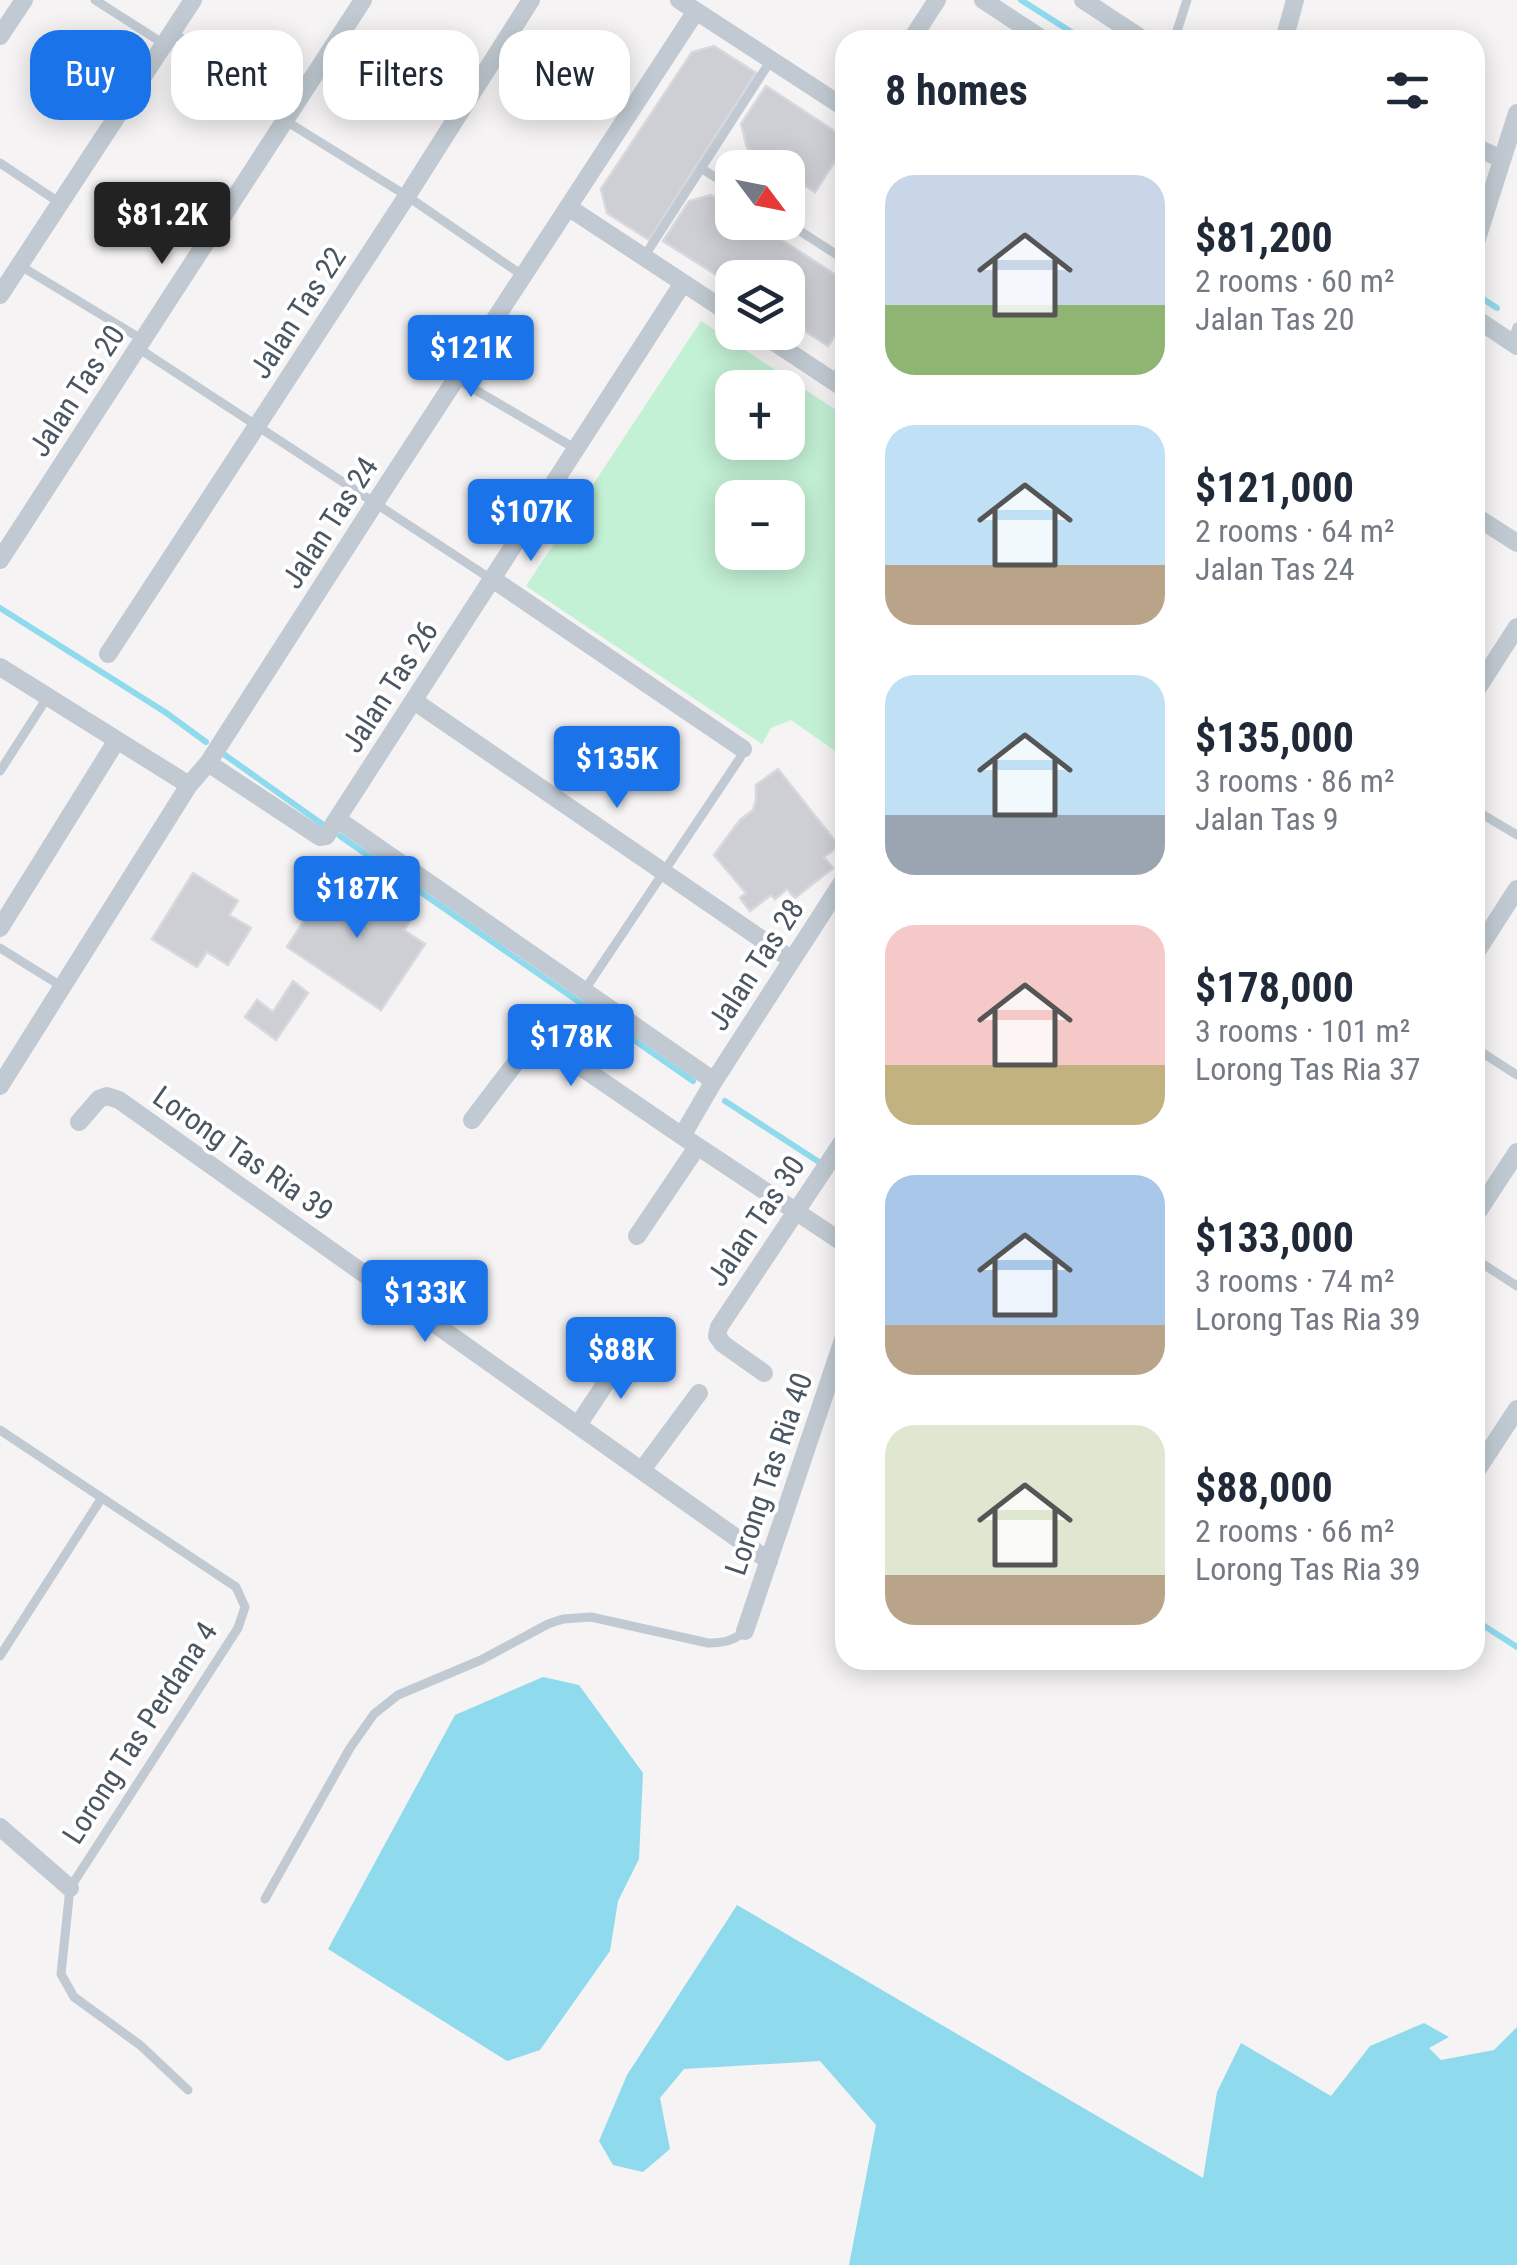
<!DOCTYPE html>
<meta charset="utf-8">
<style>
body{margin:0;font-family:"Roboto Condensed",sans-serif;background:#f6f6f7;color:#1f2937;height:100vh;display:flex;flex-direction:column;font-size:38px;white-space:nowrap}
*{box-sizing:border-box;margin:0}
p{font-size:32px;color:#747a83}
.icon{flex:none;width:55px;height:55px;fill:none;stroke:currentColor;stroke-width:2;stroke-linecap:round;stroke-linejoin:round}
.map{position:relative;flex:1;overflow:hidden}
.details{position:absolute;left:835px;top:30px;width:650px;height:1640px;display:flex;flex-direction:column;background:#fff;border-radius:30px;box-shadow:0 5px 25px #0003}
.details>*{flex:none}
.top-card{position:absolute;left:30px;top:30px;width:655px;height:90px;display:flex;gap:20px}
.needle{width:65px;rotate:122deg}
.tools{position:absolute;left:715px;top:150px;display:grid;gap:20px}
.tools a{display:grid;place-items:center;width:90px;height:90px;border-radius:20px;background:#fff;box-shadow:0 5px 25px #0003;font-size:50px}
.price{position:absolute;translate:-50% -85px;padding:0 22px;border-radius:10px;background:#1a73e8;color:#fff;font-size:32px;line-height:65px;filter:drop-shadow(0 2px 5px #0008)}
.price::after{content:'';position:absolute;left:50%;top:60px;width:30px;height:22px;margin-left:-15px;background:inherit;clip-path:polygon(0 0,100% 0,50% 100%)}
.price.current{background:#222;color:#fff}
ul{padding:0;list-style:none}
li{display:flex;align-items:center;gap:30px;height:250px;padding:0 50px}
li span{display:grid;place-items:center;flex:none;width:280px;height:200px;border-radius:30px;color:#555}
li>.icon{margin-inline-start:auto}
span .icon{width:120px;height:120px;fill:#fffc;stroke-width:1}
li b{font-size:42px}
h2{display:flex;justify-content:space-between;align-items:center;height:120px;padding:0 50px;font-size:42px}
.chip{padding:0 35px;border-radius:30px;background:#fff;box-shadow:0 5px 25px #0003;font-size:35px;line-height:90px}
.chip.current{background:#1a73e8;color:#fff}
.map>svg:first-child{display:block}
</style>
<div class="map">
<svg width="1517" height="2265" viewBox="0 0 1517 2265">
<rect width="100%" height="100%" fill="#f5f3f3"/>
<path fill="#c3f1d5" fill-rule="evenodd" d="M701,321L845,416V758L791,720L771,728L762,744L526,586ZM732,388H788V442H732ZM732,498H788V552H732Z"/>
<path fill="#90daee" d="M543,1677L579,1685L643,1773L639,1859L618,1901L610,1951L540,2050L507,2061L328,1949L455,1715Z
M737,1905L1203,2178L1217,2092L1241,2043L1331,2096L1370,2046L1424,2023L1449,2037L1429,2048L1441,2060L1494,2050L1517,2027V2265H849L876,2125L820,2061L684,2069L660,2098L670,2149L643,2172L613,2165L599,2141L627,2075Z"/>
<g fill="none" stroke-linecap="round" stroke-linejoin="round">
<path stroke="#90daee" stroke-width="6" d="M1021,0L1084,40
M1477,295L1497,308
M0,608L165,712L206,742
M225,755L322,824
M340,836L693,1081
M725,1101L819,1162
M842,1180L845,1182
M1475,1620L1517,1647"/>
</g>
<path fill="#cdcfd5" stroke="#d7d9de" stroke-width="2.5" d="M714,46L756,73L649,240L607,213L601,189L692,52Z
M766,86L845,138V146L815,192L788,174V168H777L747,148L741,124Z
M711,195L732,209V222H754L845,281V320L828,346L788,320V278H732V285L663,241L689,201Z
M778,769L839,846L824,857L833,868L795,898L787,889L775,899L771,895L750,911L740,898L746,893L714,855L740,820L753,810L756,800V785Z
M336,872L410,921L404,930L425,944L381,1010L287,947Z
M193,873L238,901L229,915L251,928L228,965L207,952L197,967L152,939Z
M293,981L308,993L276,1040L245,1017L257,1000L273,1012Z"/>
<g fill="none" stroke-linecap="round" stroke-linejoin="round">
<path stroke="#c1cad2" stroke-width="9" d="M95,0L164,44
M172,32L291,110
M1174,40L1187,0
M286,121L407,196L522,275
M0,163L60,203
M701,168L732,188
M786,222L845,260
M644,257L771,60
M19,265L143,340
M1512,342L1517,327
M138,348L491,579
M457,379L576,449
M832,381L845,363
M0,771L47,698
M1475,810L1517,835
M0,948L61,986
M584,991L740,758L743,749
M1475,1048L1517,1075
M1475,1259L1517,1286
M0,1430L236,1587L245,1607L238,1628L70,1888L61,1974L74,1997L140,2045L188,2090
M0,1656L101,1499
M265,1899L350,1748L374,1714L398,1695L481,1660L548,1624L563,1619L591,1617L708,1643C724,1643 733,1641 745,1631"/>
<path stroke="#c1cad2" stroke-width="18" d="M679,0L845,108
M983,0L1044,40
M1083,0L1144,40
M0,36L24,0
M911,40L937,0
M1284,40L1295,0
M1475,147L1502,159
M568,207L732,315
M1475,245L1517,113
M0,295L193,0
M1475,318L1517,346
M759,332L845,389
M1475,516L1517,543
M0,560L363,0
M494,580L743,749
M108,654L407,196L531,0
M0,667L189,785
M1475,692L1517,627
M414,701L792,960
M208,763L375,503L696,11
M337,819L714,1081L682,1136L845,1244
M0,928L117,740
M1475,954L1517,889
M714,1081L845,878
M0,1086L189,785L208,763L320,837L326,836L683,283
M472,1120L529,1045L535,1040L543,1041L682,1136
M79,1122L99,1099L107,1096L119,1100L769,1561
M1475,1216L1517,1152
M637,1236L697,1147
M764,1373L723,1344L717,1336L719,1327L845,1138
M578,1425L625,1354
M642,1470L699,1393
M1475,1473L1517,1409
M745,1631L845,1334
M0,1827L70,1888"/>
</g>
<g text-anchor="middle" stroke-width="8" stroke-linejoin="round" paint-order="stroke">
<g font-size="30" fill="#4a5661" stroke="#fff">
<text transform="translate(298 313) rotate(-57)" y="10">Jalan Tas 22</text>
<text transform="translate(77 391) rotate(-57)" y="10">Jalan Tas 20</text>
<text transform="translate(330 523) rotate(-57)" y="10">Jalan Tas 24</text>
<text transform="translate(390 687) rotate(-57)" y="10">Jalan Tas 26</text>
<text transform="translate(756 965) rotate(-57)" y="10">Jalan Tas 28</text>
<text transform="translate(243 1154) rotate(35)" y="10">Lorong Tas Ria 39</text>
<text transform="translate(756 1221) rotate(-56)" y="10">Jalan Tas 30</text>
<text transform="translate(769 1474) rotate(-71)" y="10">Lorong Tas Ria 40</text>
<text transform="translate(140 1733) rotate(-57)" y="10">Lorong Tas Perdana 4</text>
</g>
</g>
</svg>
<div class="tools">
<a><svg class="needle" viewBox="-14 -14 28 28"><path d="M0-13l5 13h-10z" fill="#e53935"/><path d="M0 13l5-13h-10z" fill="#747a83"/></svg></a>
<a><svg class="icon" aria-label="layers" viewBox="0 0 24 24"><path d="M12 4l9 5-9 5-9-5zM3 14l9 5 9-5"/></svg></a>
<a>+</a>
<a>−</a>
</div>
<b class="price current" style="left:162px;top:267px">$81.2K</b>
<b class="price" style="left:471px;top:400px">$121K</b>
<b class="price" style="left:531px;top:564px">$107K</b>
<b class="price" style="left:617px;top:811px">$135K</b>
<b class="price" style="left:357px;top:941px">$187K</b>
<b class="price" style="left:571px;top:1089px">$178K</b>
<b class="price" style="left:425px;top:1345px">$133K</b>
<b class="price" style="left:621px;top:1402px">$88K</b>
<div class="top-card">
<a class="chip current">Buy</a>
<a class="chip">Rent</a>
<a class="chip">Filters</a>
<a class="chip">New</a>
</div>
<section class="details">
<h2>8 homes<svg class="icon" aria-label="filters" viewBox="0 0 24 24"><path d="M4 7h16M4 17h16"/><circle cx="9" cy="7" r="2"/><circle cx="15" cy="17" r="2"/></svg></h2>
<ul>
<li><span style="background:linear-gradient(#c9d6e8 65%,#8fb573 0)"><svg class="icon" aria-label="home" viewBox="0 0 24 24"><path d="M3 11l9-7 9 7M6 9v11h12V9"/></svg></span><div><b>$81,200</b><p>2 rooms · 60 m²</p><p>Jalan Tas 20</p></div></li>
<li><span style="background:linear-gradient(#bfe0f5 70%,#b9a48a 0)"><svg class="icon" aria-label="home" viewBox="0 0 24 24"><path d="M3 11l9-7 9 7M6 9v11h12V9"/></svg></span><div><b>$121,000</b><p>2 rooms · 64 m²</p><p>Jalan Tas 24</p></div></li>
<li><span style="background:linear-gradient(#bfe0f5 70%,#9aa5b1 0)"><svg class="icon" aria-label="home" viewBox="0 0 24 24"><path d="M3 11l9-7 9 7M6 9v11h12V9"/></svg></span><div><b>$135,000</b><p>3 rooms · 86 m²</p><p>Jalan Tas 9</p></div></li>
<li><span style="background:linear-gradient(#f6c9c9 70%,#c2b280 0)"><svg class="icon" aria-label="home" viewBox="0 0 24 24"><path d="M3 11l9-7 9 7M6 9v11h12V9"/></svg></span><div><b>$178,000</b><p>3 rooms · 101 m²</p><p>Lorong Tas Ria 37</p></div></li>
<li><span style="background:linear-gradient(#a9c7e8 75%,#b9a48a 0)"><svg class="icon" aria-label="home" viewBox="0 0 24 24"><path d="M3 11l9-7 9 7M6 9v11h12V9"/></svg></span><div><b>$133,000</b><p>3 rooms · 74 m²</p><p>Lorong Tas Ria 39</p></div></li>
<li><span style="background:linear-gradient(#dfe7d0 75%,#b9a48a 0)"><svg class="icon" aria-label="home" viewBox="0 0 24 24"><path d="M3 11l9-7 9 7M6 9v11h12V9"/></svg></span><div><b>$88,000</b><p>2 rooms · 66 m²</p><p>Lorong Tas Ria 39</p></div></li>
</ul>
</section>
</div>
